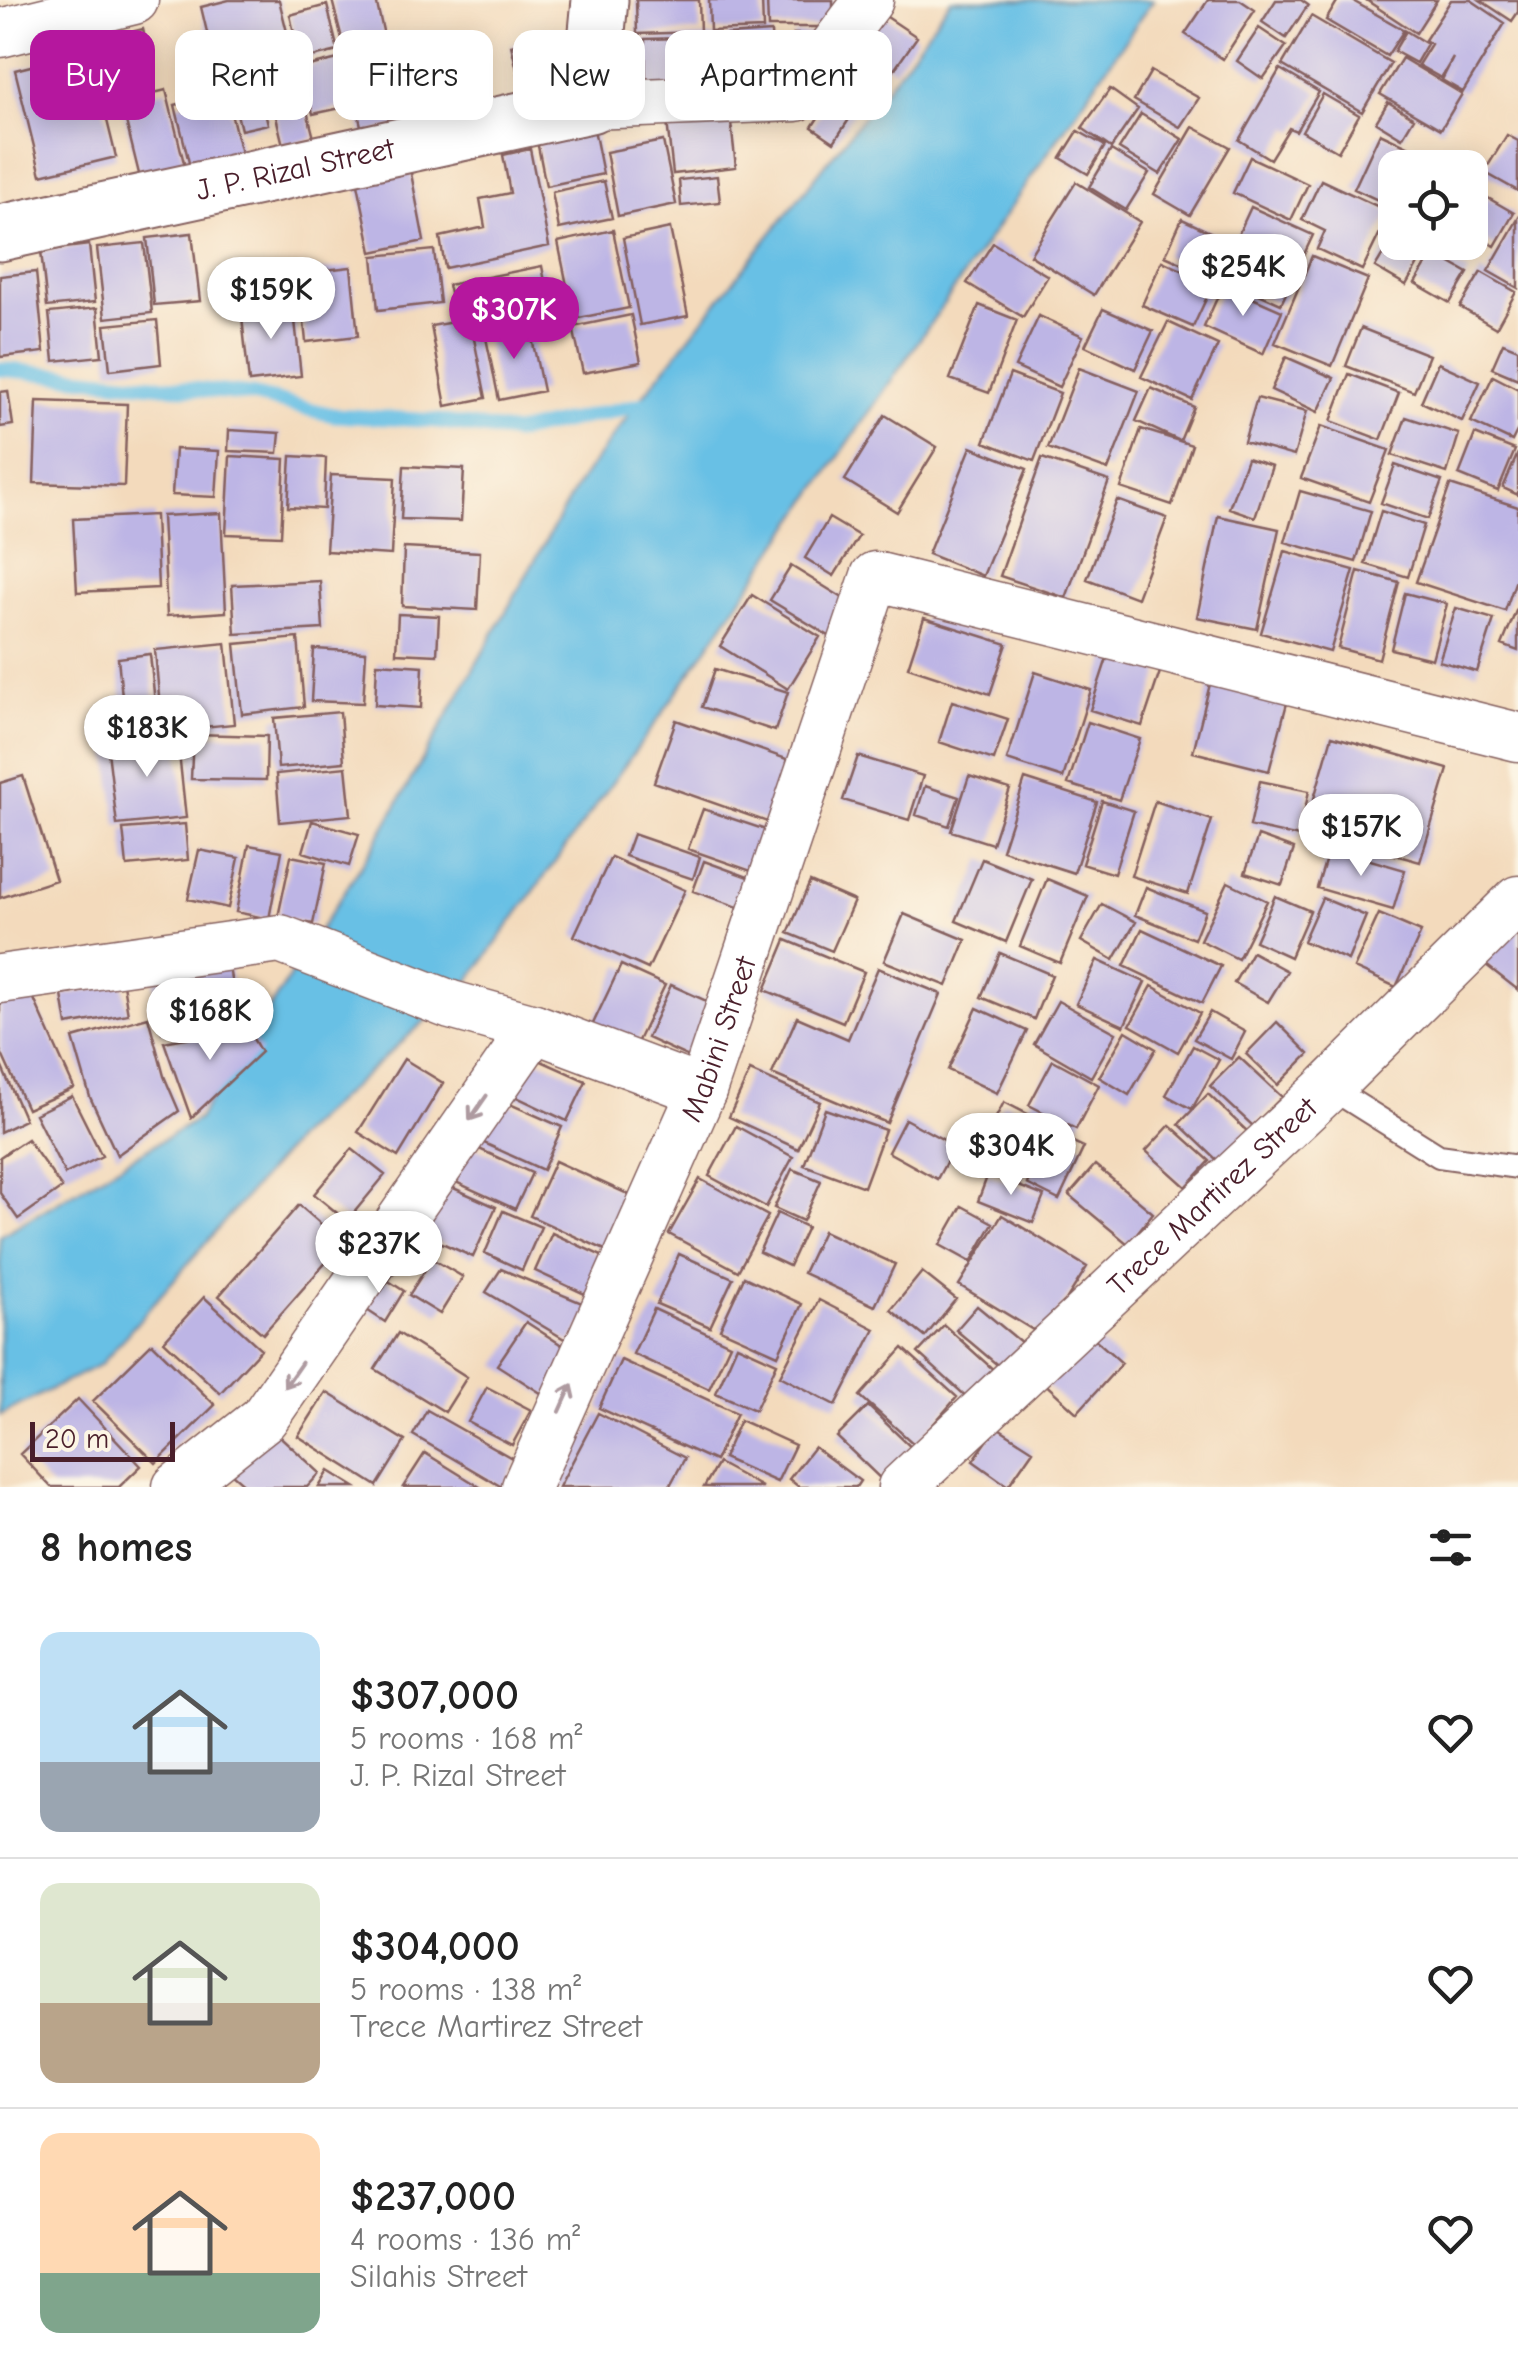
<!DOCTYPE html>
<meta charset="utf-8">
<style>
body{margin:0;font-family:"Comic Neue",sans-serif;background:#f2f2f2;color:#222;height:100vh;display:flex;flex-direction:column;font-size:38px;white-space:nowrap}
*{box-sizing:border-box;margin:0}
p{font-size:32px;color:#767676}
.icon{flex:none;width:55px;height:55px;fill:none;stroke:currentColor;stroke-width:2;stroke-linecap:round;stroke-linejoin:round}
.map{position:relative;height:1487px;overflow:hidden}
.panel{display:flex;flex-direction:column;background:#fff;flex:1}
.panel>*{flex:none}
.banner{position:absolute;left:30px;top:30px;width:1000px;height:90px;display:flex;gap:20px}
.tools{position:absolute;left:1378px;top:150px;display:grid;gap:20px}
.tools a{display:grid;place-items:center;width:110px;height:110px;border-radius:20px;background:#fff;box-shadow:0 5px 25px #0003;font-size:50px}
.scale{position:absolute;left:30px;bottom:25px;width:145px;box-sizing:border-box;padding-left:10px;border:5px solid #4a1f2b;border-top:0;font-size:28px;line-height:35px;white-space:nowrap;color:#4a1f2b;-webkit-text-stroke:8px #fcf5e5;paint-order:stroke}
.price{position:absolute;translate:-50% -85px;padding:0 22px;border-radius:35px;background:#fff;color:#222;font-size:32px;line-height:65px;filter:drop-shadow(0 2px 5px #0008)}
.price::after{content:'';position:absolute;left:50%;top:60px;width:30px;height:22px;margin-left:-15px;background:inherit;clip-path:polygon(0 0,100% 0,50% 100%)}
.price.current{background:#b5179e;color:#fff}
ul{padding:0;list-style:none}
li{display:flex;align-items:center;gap:30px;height:250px;padding:0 40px}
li+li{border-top:2px solid #e0e0e0}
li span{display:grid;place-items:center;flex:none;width:280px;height:200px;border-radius:20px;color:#555}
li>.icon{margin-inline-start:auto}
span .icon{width:120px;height:120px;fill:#fffc;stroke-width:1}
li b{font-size:42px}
h2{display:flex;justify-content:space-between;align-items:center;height:120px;padding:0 40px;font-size:42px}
.pill{padding:0 35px;border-radius:20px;background:#fff;box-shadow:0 5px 25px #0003;font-size:35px;line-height:90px}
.pill.current{background:#b5179e;color:#fff}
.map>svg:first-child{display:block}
</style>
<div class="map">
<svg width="1518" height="1487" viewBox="0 0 1518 1487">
<rect width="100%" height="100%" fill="#fcf5e5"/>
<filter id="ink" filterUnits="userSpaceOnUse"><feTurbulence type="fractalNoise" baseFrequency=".01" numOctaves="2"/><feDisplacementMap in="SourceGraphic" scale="20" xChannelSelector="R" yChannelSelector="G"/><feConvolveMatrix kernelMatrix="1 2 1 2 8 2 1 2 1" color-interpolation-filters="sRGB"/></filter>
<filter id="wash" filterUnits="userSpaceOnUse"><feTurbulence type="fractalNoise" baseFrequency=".0048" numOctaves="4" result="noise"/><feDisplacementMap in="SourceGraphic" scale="40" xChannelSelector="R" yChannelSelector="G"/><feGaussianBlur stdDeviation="2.25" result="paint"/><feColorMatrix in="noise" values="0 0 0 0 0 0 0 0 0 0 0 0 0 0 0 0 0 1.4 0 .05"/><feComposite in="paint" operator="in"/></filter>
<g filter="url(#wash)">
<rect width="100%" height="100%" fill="#f3dabc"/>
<path fill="#68c0e5" stroke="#597088" stroke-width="2.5" d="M951,0H1153L659,718L469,981L300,1134L101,1364L0,1415V1236L198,1119L372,849L578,484L635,406L900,70Z"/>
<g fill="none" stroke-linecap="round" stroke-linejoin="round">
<path stroke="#68c0e5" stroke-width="15" d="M0,369L252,395L333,415L437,421L515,433L652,402"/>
</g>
<g id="blocks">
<path fill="#bdb5e5" d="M229,0H279L291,48L215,66L201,7Z
M332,0H376L386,44L346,54Z
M636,0H699L700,32L637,34Z
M709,0H762L763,29L710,31Z
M767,0H833V27H768Z
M1208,0H1240L1255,10L1223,59L1185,34Z
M1276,0H1301L1308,5L1286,38L1262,22Z
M1338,0H1351L1404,30L1387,56L1326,20Z
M1366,0H1437L1416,33Z
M1451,0H1471L1505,23L1463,92L1442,80L1453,58L1441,78L1418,65L1431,44L1425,40Z
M1480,0H1518V12L1512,21Z
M327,5L338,51L300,60L290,15Z
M884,15L917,37L894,70L861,47Z
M1311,16L1391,63L1362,112L1282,65Z
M1259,28L1286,46L1263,79L1237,61Z
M143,29L150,60L122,66L115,36Z
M1406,31L1427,44L1416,63L1394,51Z
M567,32L580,85L524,98L511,45Z
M771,32L773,82L729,84L727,35Z
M794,34L831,35L792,76Z
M722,37V89L646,90L645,39Z
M90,51L116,157L41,175L15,70Z
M397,51L415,122L363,134L346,64Z
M1402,58L1462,94L1441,129L1380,94Z
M338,59L350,106L313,114L301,68Z
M294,60L314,138L283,145L264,68Z
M852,65L875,80L834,142L812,127Z
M254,67L268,124L241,130L227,73Z
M1280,69L1319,92L1296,131L1289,128L1270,159L1239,140Z
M1151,71L1199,98L1180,127L1134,100Z
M1110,89L1138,109L1111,148L1082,128Z
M166,90L185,167L140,178L121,101Z
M226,92L243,162L192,175L175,105Z
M1323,94L1359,115L1338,152L1302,131Z
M1388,102L1414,118L1402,138L1376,122Z
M730,114L736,167L673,174L667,121Z
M1141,114L1182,139L1160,174L1119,149Z
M593,124L603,174L546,186L536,136Z
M1193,127L1230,147L1190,215L1154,194Z
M1078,131L1105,146L1088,174L1061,158Z
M1380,133L1427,155L1421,168H1395V208L1354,189Z
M1507,135L1518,141V191L1484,172Z
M663,141L676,204L618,216L606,152Z
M530,149L549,246L445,268L440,237L485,227L480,199L510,193L503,155Z
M1111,150L1149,173L1126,210L1089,187Z
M1250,157L1308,184L1291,220L1233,193Z
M410,168L424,241L372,252L357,179Z
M717,176L720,202L681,206L679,180Z
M1321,180L1390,212L1362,270L1317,249L1325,231L1302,220Z
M604,181L612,218L559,229L552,192Z
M1076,182L1140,222L1094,295L1030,255Z
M1476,191L1514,213L1495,246L1470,232V202Z
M1251,207L1313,235L1281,304L1219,276Z
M1182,219L1227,240L1211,276L1165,256Z
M1518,219V288L1488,271Z
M670,228L688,316L640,325L623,238Z
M613,230L629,308L574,319L558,242Z
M192,233L200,301L154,305L147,238Z
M144,243L152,313L105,318L97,248Z
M993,243L1048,276L1023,317L967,283Z
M1389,244L1419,262L1406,285L1375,267Z
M89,245L95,302L47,307L41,251Z
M434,250L440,303L378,310L373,256Z
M1433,253L1468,273L1450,303L1415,283Z
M1312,256L1368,279L1332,366L1275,343Z
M1162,261L1213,284L1193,327L1142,305Z
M542,266L551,313L479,328L475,306L454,311L448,285Z
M351,267L358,336L306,342L299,273Z
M36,272L44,352L0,357V276Z
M1481,272L1516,292L1496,328L1460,307Z
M1223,285L1282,311L1263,354L1204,327Z
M293,302L301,376L249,382L241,308Z
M979,305L1017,320L989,393L950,379Z
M97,308L102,356L54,361L49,313Z
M1103,309L1153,331L1135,369L1085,346Z
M631,315L641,362L583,373L573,327Z
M1039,316L1083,336L1059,387L1015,367Z
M470,319L486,398L446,406L431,326Z
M157,320L161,364L110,370L105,325Z
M1168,322L1218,345L1192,400L1141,377Z
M529,324L543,391L499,400L485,333Z
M1361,328L1429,355L1414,392L1346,366Z
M1503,343L1518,349V379L1492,368Z
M1286,357L1334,378L1318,412L1271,390Z
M1438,363L1480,382L1462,421L1421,402Z
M1079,368L1139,391L1108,470L1048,448Z
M1010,374L1060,393L1034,461L984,442Z
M1349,374L1399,393L1381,440L1331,421Z
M1493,376L1518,389V429L1512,441L1471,422Z
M1151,388L1194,407L1180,441L1136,421Z
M8,391L13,425L0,427V392Z
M1257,398L1307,411L1294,456L1244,442Z
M37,401L127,404L124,486L34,483Z
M885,415L937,447L897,512L845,480Z
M1406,417L1459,434L1447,473L1392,455Z
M1321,426L1389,450L1369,502L1301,478Z
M1141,429L1192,445L1172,505L1121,488Z
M229,430L280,433L278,453L228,451Z
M1475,434L1515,450L1498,491L1459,475Z
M971,447L1027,469L983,576L928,554Z
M175,449L219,451L216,497L172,495Z
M1518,453V495L1503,488Z
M230,456L285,459L281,536L226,534Z
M291,456L326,458L324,509L288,507Z
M1042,458L1109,481L1066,598L1000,576Z
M1247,458L1272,466L1255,517L1229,508Z
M1395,465L1442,481L1428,519L1381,503Z
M404,466L464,469L461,521L401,519Z
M331,475L395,478L391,555L326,551Z
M1450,485L1518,507V574L1505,611L1416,582Z
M1300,491L1371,511L1356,562L1285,542Z
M1117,500L1167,518L1137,598L1087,579Z
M1381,511L1424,525L1408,577L1365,564Z
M221,513L226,612L167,616L162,516Z
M155,515L158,588L77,592L73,519Z
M1218,516L1279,529L1257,629L1197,617Z
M829,518L859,536L834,576L805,558Z
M404,548L480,552L477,610L402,606Z
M1285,551L1354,570L1330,652L1261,633Z
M791,566L854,605L834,639L770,600Z
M1358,571L1399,582L1379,659L1338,648Z
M320,581L323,629L235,634L232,585Z
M1405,593L1447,604L1432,659L1391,649Z
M752,595L820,637L788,689L720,646Z
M1518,606V651L1502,645Z
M1456,608L1494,619L1477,672L1439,661Z
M398,614L439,616L437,655L396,653Z
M924,618L1007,644L990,694L908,667Z
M298,638L304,707L242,714L235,644Z
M226,643L234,724L162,731L155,650Z
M314,649L366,652L363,703L311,701Z
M150,654L155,703L123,706L118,658Z
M1108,655L1160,672L1142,726L1090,710Z
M377,663L423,666L421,708L375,705Z
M715,669L788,692L775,731L702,707Z
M1035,672L1091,690L1063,778L1007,760Z
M1210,684L1287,703L1269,771L1193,752Z
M952,701L1008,719L994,760L939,742Z
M340,712L344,762L278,768L274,718Z
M676,720L795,762L773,824L654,782Z
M1088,722L1140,739L1119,800L1068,784Z
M177,734L186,818L117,825L107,743Z
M193,734L267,736L266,780L191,779Z
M1332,736L1448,769L1420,862L1305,830Z
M858,756L923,776L909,820L843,800Z
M346,767L351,815L280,822L276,774Z
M23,776L56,880L0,898V783Z
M969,776L1010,789L992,844L951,831Z
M1025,779L1097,802L1074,873L1002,850Z
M1260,781L1309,791L1299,837L1250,826Z
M925,786L959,797L949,826L916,815Z
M1102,801L1134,811L1114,874L1082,864Z
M1155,801L1212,820L1188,894L1131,876Z
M703,809L766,830L751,871L688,849Z
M312,821L359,834L349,866L303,852Z
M185,824L188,860L127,866L123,829Z
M633,834L700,857L693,879L625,856Z
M1258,836L1294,849L1282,885L1245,873Z
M249,845L282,851L269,919L236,912Z
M1329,848L1405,870L1393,910L1317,888Z
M199,850L239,858L228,908L188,899Z
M291,856L326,863L313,924L278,917Z
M611,857L685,890L648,969L574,936Z
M982,859L1032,879L1006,942L956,921Z
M704,861L759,881L749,911L693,891Z
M1047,879L1088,896L1060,963L1020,946Z
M810,882L854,901L832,951L788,933Z
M1228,882L1267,901L1238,959L1200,940Z
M1146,887L1205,911L1194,939L1135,915Z
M1275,896L1310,911L1290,957L1255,941Z
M1322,898L1366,916L1348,960L1303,941Z
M1102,904L1136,922L1114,960L1081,941Z
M904,914L966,940L947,986L884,961Z
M1379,914L1421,932L1396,987L1354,968Z
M1518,916V990L1481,961Z
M1142,929L1221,966L1202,1003L1124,966Z
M786,940L864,972L843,1022L765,990Z
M1252,952L1287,971L1268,1002L1234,983Z
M1000,953L1052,975L1034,1019L981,997Z
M1097,960L1145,982L1124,1026L1076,1004Z
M621,965L665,985L634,1049L590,1030Z
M229,967L238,1020L162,1032L154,980Z
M878,968L941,994L887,1123L772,1074L797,1017L848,1039Z
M123,984L128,1014L67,1025L62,995Z
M671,985L720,1007L695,1060L647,1038Z
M1152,986L1200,1013L1178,1052L1130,1025Z
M30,990L74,1088L27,1109L0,1050V1004Z
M1058,1001L1116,1033L1091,1077L1034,1044Z
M977,1008L1027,1031L997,1093L948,1070Z
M1210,1012L1245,1032L1231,1059L1194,1039Z
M148,1017L164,1076L179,1111L117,1155L90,1097L73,1038Z
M1277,1022L1309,1054L1278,1085L1246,1054Z
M246,1027L261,1052L191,1118L164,1042Z
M1126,1031L1156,1049L1129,1095L1099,1077Z
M1193,1046L1219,1060L1192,1109L1166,1095Z
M528,1055L586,1081L567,1121L510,1094Z
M1239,1057L1282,1097L1253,1126L1210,1086Z
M404,1059L443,1083L398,1157L358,1132Z
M1053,1060L1099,1085L1076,1129L1029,1105Z
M0,1063L25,1120L0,1132Z
M750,1071L820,1102L798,1149L729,1117Z
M1208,1094L1248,1132L1219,1162L1179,1124Z
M72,1096L102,1156L65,1174L35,1114Z
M494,1097L562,1127L543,1170L475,1139Z
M1004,1102L1049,1125L1020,1181L975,1158Z
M825,1109L885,1130L864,1187L804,1165Z
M905,1119L955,1146L937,1179L888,1152Z
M1170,1125L1210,1161L1186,1187L1146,1151Z
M736,1126L793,1157L766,1207L709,1176Z
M1051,1132L1084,1147L1059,1200L1027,1184Z
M27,1139L62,1188L18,1219L0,1193V1157Z
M466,1143L532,1173L515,1209L449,1179Z
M352,1149L385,1175L347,1221L314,1194Z
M555,1161L641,1200L616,1255L530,1216Z
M1095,1165L1153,1213L1128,1244L1069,1195Z
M792,1169L821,1181L803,1221L774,1208Z
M988,1174L1044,1196L1033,1223L978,1201Z
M431,1178L496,1207L473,1257L409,1228Z
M700,1179L768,1216L738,1271L669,1234Z
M299,1205L343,1243L263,1334L219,1296Z
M962,1206L993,1223L971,1262L940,1245Z
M503,1211L541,1227L522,1270L485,1253Z
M777,1213L807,1227L789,1266L759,1252Z
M1002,1215L1087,1267L1043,1336L959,1285Z
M823,1231L895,1264L875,1306L803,1273Z
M552,1233L617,1263L600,1301L535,1271Z
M679,1254L733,1278L710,1327L657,1304Z
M432,1259L463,1277L440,1314L409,1295Z
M501,1269L594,1308L571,1343L486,1292Z
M373,1271L404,1291L385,1322L353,1301Z
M922,1272L956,1299L925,1337L891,1310Z
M744,1277L802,1304L778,1355L720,1329Z
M204,1297L261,1349L220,1393L164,1341Z
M819,1300L875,1329L836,1405L780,1376Z
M977,1306L1022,1343L1001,1368L956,1330Z
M654,1309L730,1344L709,1389L633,1354Z
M526,1322L574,1353L547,1397L497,1365Z
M944,1325L996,1372L970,1400L918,1353Z
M1087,1332L1122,1363L1077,1413L1042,1381Z
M398,1333L467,1377L445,1412L375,1369Z
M152,1343L215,1405L156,1463L93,1401Z
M737,1345L777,1363L755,1410L716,1393Z
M903,1348L957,1397L915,1445L860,1396Z
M621,1360L737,1413L715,1461L599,1408Z
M487,1387L531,1410L512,1445L468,1422Z
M326,1392L405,1441L377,1486L298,1436Z
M78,1399L141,1466L119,1487H51L20,1454Z
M868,1406L917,1453L886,1484L837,1437Z
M427,1410L517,1461L502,1487L413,1435Z
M598,1413L685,1458L669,1487H559Z
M740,1420L795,1445L777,1482L723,1458Z
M997,1427L1033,1450L1008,1486L973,1461Z
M272,1429L320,1473L307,1487H247L232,1474Z
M814,1447L860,1481L856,1487H799L789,1479Z
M425,1453L480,1487H403Z
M718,1463L762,1487H704Z
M329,1471L355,1487H319Z"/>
</g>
</g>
<g filter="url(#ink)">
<use href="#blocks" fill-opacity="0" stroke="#85605e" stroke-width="2.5"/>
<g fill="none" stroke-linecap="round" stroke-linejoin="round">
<g stroke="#85605e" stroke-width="26">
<path id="lane" d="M1329,1087L1439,1156L1518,1167"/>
</g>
<g stroke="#85605e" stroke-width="51">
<g id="street">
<path d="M0,33L134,0"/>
<path d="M590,105L796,97L869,0"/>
<path d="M0,979L280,939L451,1005L534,1028L702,1091"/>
<path d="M177,1487L264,1418L534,1028"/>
<path id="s1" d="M526,1487L702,1091L875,576L1518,737"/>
<path id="s2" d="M902,1487L1329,1087L1518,900"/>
</g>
</g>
<g stroke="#85605e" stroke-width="59">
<g id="secondary">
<path id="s3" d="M0,233L590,105L600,0"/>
</g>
</g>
<use href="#lane" stroke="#fff" stroke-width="22"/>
<use href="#street" stroke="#fff" stroke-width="48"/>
<use href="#secondary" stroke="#fff" stroke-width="55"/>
</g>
<defs><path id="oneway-shaft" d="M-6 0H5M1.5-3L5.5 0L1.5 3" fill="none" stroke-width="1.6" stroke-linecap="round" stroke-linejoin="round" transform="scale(2.5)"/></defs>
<g stroke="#ae9aa0">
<use href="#oneway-shaft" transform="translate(478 1108) rotate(125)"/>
<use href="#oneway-shaft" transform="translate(293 1375) rotate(125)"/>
<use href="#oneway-shaft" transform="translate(566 1398) rotate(-66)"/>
</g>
</g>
<g text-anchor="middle" stroke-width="8" stroke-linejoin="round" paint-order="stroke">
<g font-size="30" fill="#4a1f2b" stroke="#fcf5e5">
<text dy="10" stroke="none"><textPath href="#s3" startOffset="302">J. P. Rizal Street</textPath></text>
<text dy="10" stroke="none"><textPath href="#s1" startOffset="488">Mabini Street</textPath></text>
<text dy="10" stroke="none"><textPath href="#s2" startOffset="425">Trece Martirez Street</textPath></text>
</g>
</g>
</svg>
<div class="tools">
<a><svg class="icon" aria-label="locate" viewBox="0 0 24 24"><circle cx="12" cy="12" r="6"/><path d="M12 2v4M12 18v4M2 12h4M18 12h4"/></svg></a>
</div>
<div class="scale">20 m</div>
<b class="price" style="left:1243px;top:319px">$254K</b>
<b class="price" style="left:271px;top:342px">$159K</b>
<b class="price current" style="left:514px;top:362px">$307K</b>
<b class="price" style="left:147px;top:780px">$183K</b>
<b class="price" style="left:1361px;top:879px">$157K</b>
<b class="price" style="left:210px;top:1063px">$168K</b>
<b class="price" style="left:1011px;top:1198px">$304K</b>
<b class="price" style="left:379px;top:1296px">$237K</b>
<div class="banner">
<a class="pill current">Buy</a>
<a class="pill">Rent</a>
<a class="pill">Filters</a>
<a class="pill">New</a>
<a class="pill">Apartment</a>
</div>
</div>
<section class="panel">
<h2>8 homes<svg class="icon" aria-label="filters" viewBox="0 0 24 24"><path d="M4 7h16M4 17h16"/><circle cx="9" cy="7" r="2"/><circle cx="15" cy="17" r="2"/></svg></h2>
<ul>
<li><span style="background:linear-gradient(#bfe0f5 65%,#9aa5b1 0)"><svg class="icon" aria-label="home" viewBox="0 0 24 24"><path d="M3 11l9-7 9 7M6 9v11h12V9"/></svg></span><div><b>$307,000</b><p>5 rooms · 168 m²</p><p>J. P. Rizal Street</p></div><svg class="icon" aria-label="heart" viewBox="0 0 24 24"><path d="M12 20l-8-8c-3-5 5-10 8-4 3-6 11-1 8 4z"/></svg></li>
<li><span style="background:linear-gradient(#dfe7d0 60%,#b9a48a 0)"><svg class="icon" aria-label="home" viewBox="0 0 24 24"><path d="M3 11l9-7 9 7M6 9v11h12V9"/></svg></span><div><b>$304,000</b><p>5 rooms · 138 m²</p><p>Trece Martirez Street</p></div><svg class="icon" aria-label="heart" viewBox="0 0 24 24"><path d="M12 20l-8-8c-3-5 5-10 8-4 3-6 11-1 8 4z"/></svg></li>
<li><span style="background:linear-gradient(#ffd9b3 70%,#7fa58c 0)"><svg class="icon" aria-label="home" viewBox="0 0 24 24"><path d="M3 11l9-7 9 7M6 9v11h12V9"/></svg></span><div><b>$237,000</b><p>4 rooms · 136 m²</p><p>Silahis Street</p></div><svg class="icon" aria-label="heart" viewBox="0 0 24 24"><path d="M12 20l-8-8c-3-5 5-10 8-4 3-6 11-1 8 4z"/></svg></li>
</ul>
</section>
